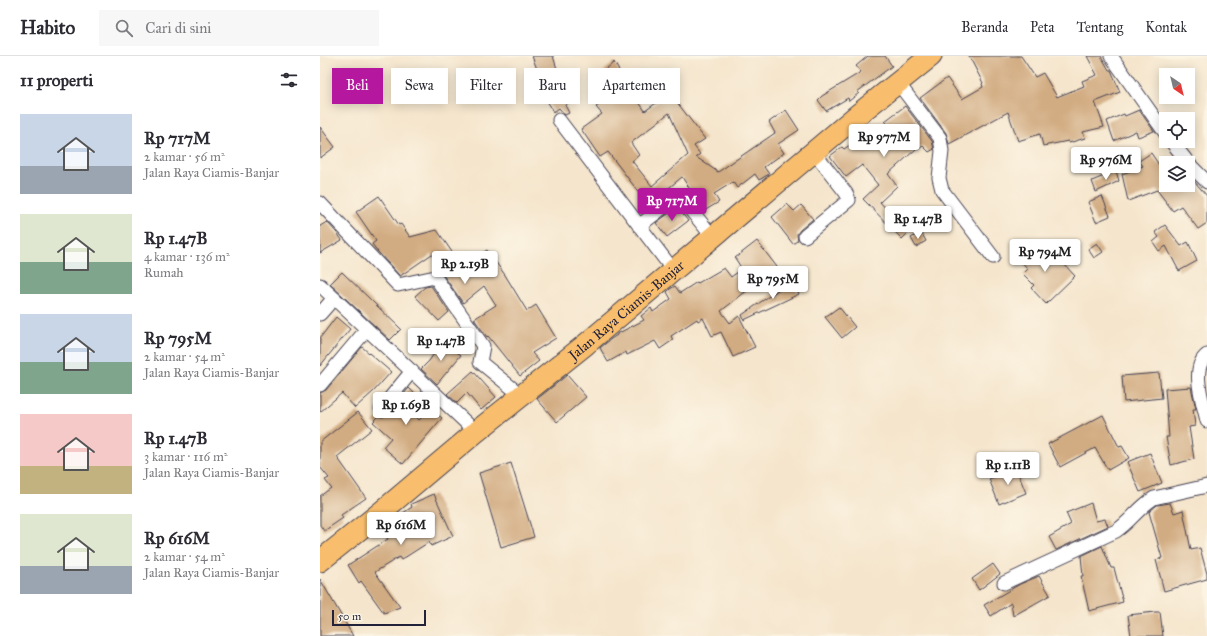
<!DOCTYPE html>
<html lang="id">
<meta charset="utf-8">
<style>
body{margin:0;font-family:"IM FELL Great Primer",serif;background:#f7f7f7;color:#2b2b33;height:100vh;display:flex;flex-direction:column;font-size:15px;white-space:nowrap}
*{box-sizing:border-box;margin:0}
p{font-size:13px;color:#7c7c81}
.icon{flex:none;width:22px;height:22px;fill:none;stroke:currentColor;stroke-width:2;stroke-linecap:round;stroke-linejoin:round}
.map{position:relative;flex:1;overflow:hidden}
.details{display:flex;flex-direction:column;background:#fff;width:320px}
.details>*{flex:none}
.hud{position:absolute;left:12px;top:12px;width:380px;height:36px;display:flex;gap:8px}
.needle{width:26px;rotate:145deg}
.tools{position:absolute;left:839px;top:12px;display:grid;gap:8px}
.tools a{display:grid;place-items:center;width:36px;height:36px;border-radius:0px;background:#fff;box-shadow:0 2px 10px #0003;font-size:20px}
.scale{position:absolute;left:12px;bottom:10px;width:94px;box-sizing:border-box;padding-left:4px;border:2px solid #22223b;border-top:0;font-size:11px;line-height:14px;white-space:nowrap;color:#22223b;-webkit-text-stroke:3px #fcf5e5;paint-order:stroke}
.price{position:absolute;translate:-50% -34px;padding:0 9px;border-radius:4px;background:#fff;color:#222;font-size:13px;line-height:26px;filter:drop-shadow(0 1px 2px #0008)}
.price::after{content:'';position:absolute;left:50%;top:24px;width:12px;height:9px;margin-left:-6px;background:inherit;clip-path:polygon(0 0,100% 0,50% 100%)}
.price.active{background:#b5179e;color:#fff}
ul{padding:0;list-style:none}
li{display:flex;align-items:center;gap:12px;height:100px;padding:0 20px}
li span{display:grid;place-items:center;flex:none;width:112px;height:80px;border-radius:0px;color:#555}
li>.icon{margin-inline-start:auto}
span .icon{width:48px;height:48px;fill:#fffc;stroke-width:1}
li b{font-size:17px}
h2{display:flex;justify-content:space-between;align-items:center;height:48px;padding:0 20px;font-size:17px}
.chip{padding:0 14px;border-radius:0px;background:#fff;box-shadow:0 2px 10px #0003;font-size:14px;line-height:36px}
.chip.active{background:#b5179e;color:#fff}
header{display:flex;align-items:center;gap:24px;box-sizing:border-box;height:56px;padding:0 20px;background:#fff;border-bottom:1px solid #e1e1e2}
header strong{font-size:19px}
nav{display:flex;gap:22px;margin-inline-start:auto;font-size:14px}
.search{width:280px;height:36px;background:#f7f7f7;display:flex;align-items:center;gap:10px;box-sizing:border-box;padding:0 14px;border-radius:0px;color:#7c7c81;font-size:15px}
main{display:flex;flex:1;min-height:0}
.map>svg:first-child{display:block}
</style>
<header>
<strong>Habito</strong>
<div class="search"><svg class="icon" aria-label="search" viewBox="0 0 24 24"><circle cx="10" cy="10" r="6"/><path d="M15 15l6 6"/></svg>Cari di sini</div>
<nav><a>Beranda</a><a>Peta</a><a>Tentang</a><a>Kontak</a></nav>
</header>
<main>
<section class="details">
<h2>11 properti<svg class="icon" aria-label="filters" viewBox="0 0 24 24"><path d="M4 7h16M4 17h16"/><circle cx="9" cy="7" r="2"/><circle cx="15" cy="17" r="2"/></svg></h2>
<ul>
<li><span style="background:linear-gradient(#c9d6e8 65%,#9aa5b1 0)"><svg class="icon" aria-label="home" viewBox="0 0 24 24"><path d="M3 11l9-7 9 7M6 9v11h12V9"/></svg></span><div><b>Rp 717M</b><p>2 kamar · 56 m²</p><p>Jalan Raya Ciamis-Banjar</p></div></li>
<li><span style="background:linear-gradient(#dfe7d0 60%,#7fa58c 0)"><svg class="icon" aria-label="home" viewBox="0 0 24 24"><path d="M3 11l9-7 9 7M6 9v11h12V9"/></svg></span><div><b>Rp 1.47B</b><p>4 kamar · 136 m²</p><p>Rumah</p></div></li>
<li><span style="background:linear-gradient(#c9d6e8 60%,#7fa58c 0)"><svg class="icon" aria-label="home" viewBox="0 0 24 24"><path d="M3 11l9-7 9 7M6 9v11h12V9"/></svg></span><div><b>Rp 795M</b><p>2 kamar · 54 m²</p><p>Jalan Raya Ciamis-Banjar</p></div></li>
<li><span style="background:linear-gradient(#f6c9c9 65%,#c2b280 0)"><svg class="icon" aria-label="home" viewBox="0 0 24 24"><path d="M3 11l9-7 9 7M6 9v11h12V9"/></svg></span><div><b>Rp 1.47B</b><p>3 kamar · 116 m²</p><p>Jalan Raya Ciamis-Banjar</p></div></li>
<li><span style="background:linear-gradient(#dfe7d0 65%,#9aa5b1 0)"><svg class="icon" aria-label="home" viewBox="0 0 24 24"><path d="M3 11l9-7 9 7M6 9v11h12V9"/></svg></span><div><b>Rp 616M</b><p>2 kamar · 54 m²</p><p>Jalan Raya Ciamis-Banjar</p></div></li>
</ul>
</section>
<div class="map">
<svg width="887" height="580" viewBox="0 0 887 580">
<rect width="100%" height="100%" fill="#fcf5e5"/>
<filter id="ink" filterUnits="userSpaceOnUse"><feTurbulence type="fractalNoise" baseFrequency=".025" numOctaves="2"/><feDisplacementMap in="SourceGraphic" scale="8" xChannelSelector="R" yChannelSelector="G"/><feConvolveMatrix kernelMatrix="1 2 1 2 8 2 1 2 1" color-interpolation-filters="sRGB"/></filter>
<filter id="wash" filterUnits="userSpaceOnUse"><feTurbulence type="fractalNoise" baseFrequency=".012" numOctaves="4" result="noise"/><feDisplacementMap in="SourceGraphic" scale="16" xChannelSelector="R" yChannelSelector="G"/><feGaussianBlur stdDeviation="0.9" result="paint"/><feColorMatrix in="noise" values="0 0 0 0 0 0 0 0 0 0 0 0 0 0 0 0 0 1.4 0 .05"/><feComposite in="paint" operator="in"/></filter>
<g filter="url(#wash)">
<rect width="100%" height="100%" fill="#f5e5cc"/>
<g id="blocks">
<path fill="#d1ab81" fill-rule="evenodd" d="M212,0H233L237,13L230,17L239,36L243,34L250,46L245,49L249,57L245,59L239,52L234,56L227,45L232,41L223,29Z
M548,0H565L572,10L537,36L539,37L529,45L528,42L506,55L498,44L502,40L541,16L536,10Z
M649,0H701L715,21L723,17L737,41L764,30L762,25L777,19L767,0H781L789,14H791L800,36L775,46L784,71L763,76L765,82L749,87L748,85L723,90L720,78L698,85L688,56L629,88L626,77L600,42L627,22L642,43L663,31L662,28L663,27Z
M294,6L305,25L325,55L350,37L385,83L374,90L380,98L376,101L398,116L455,77L449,66L466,54L479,74L458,88L464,97L444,111L449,118L439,124L435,118L417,132L413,126L394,138L399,146L384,155L362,121L345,135L347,138L330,151L288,96L280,101L261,73L282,58L276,51L299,35L284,15ZM349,57L368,99L332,130L312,105L319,99L311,87Z
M585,50L612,85L614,93L609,96L603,90L597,94L596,93L568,118L577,130L560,146L588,177L582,183L543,143L558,129L542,109L526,121L510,100L522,91L524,93L539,83L540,85L567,67L565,65Z
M819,54L834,75L818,81L816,75L794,85L787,65L804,58L805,60Z
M0,71L15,91L0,102Z
M831,97L839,109L846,104V129H868V118L887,140V167L878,173L861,150L853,155L837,134L808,145L802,118L823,110L819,105Z
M796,115L799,125L776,136L772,125Z
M59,140L79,169L81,168L90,181L117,174L136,202L144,197L149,206L167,194L185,219L207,255L216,249L236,282L212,297L219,305L200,320L168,280L167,281L154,263L176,249L164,230L143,247L121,216L112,198L80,220L58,196L52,188L56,185L36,156Z
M782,140L790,160L776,166L768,146Z
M467,148L474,155L481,149L493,163L480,174L477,178L478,184L473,188L452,161Z
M357,151L368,165L347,181L336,167Z
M7,166L17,177L22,184L0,197V170Z
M845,169L861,190L868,186L877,205L859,215L846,190L839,195L833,186L839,181L835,176Z
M601,176L606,185L596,191L591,182Z
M437,185L457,211L401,255L410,267L419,260L435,291L413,301L401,276L392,280L383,262L378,265L377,263L351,280L353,284L340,293L335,285L307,299L306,296L288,306L280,292L291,283L297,279V278L324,264L321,260L331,252L333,256L351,243L347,236L350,233L355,230L360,237L377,226L378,227L404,212L411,221L422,213L415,202Z
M714,187L725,200L731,194L755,220L726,248L711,232L714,229L703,218L708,213L698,202Z
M777,187L783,196L774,202L768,193Z
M22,216L81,273L70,284L10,228Z
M471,225L479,238L424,264L422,259Z
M111,230L129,256L119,265L95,240L105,231Z
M519,251L535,271L522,282L505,261Z
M16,261L30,273L0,310V282Z
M123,285L141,299L117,328L101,313L109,305Z
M42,291L71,316L54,335L35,352L22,337L0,356V337L6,334Z
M153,315L176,341L161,354L147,337L137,347L127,338Z
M839,317L842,342L804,346L802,320Z
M247,319L266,341L237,366L217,343Z
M871,331L876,353H873L875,370L869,371L874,403L851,409L846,381H849L845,333Z
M89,332L99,342V343L102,346L92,357L99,364L111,353L122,362L83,408L63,391L71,382L53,366L59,360L63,361L67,358Z
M38,356L52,373L17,401L46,442L21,459L23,462L4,475L0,469V440L11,432L5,424L9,422L0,411V386Z
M783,359L799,391L802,390L809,402L788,414L775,392L740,411L728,388Z
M830,397L842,427L820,436L807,406Z
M191,407L214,481L181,491L159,417Z
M696,412L706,437L679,448L669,423Z
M114,438L133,480L111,490L109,486L81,504L79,501L55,516L80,551L64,557L41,525L39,527L28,509L68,483L61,472L92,451L91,448Z
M771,447L776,465L785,463L788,470L736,494L729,481L751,468L746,457Z
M850,447L854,457L863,454L871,494L880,492L887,518V523L844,535L836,504L842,502L829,456L837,449Z
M782,490L791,512H794L803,546L769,555L761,520H763L761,500Z
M673,508L680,518L659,534L652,523Z
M719,520L730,539L693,560L691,547L671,560L664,549L700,528Z
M0,523L33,580H0Z
M835,556H840L843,580H811L808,559Z"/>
</g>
</g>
<g filter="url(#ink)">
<use href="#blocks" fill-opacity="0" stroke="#423f51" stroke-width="1"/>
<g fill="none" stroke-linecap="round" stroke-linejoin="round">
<g stroke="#423f51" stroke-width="15">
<path id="minor" d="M791,0L846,78
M578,27L620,82L622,95L619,122L622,134L673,201
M239,64L353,214
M851,85L870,109L887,126
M0,147L78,229L115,221L163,290L160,306L202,340
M319,170L354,143L360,141L393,181
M485,180L529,144L528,141L526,137L494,96
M0,229L156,376
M0,258L14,242
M887,299C870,312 883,346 887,365
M0,329L47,273
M61,353L92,315
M684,527L796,475C810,466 819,451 834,442L887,430"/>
</g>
<g stroke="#423f51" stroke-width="23">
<g id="trunk">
<path id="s1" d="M0,505L60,457L156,376L265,289L535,61L611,0"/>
</g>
</g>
<use href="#minor" stroke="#fff" stroke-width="13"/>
<use href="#trunk" stroke="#f9be6d" stroke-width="21"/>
</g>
</g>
<g text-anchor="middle" stroke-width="3" stroke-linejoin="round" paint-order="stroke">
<g font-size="14" fill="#22223b" stroke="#fcf5e5">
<text dy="5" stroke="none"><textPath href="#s1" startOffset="396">Jalan Raya Ciamis-Banjar</textPath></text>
</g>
</g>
</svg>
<div class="tools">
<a><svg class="needle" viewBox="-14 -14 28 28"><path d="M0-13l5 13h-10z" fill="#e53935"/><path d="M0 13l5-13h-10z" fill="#7c7c81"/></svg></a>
<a><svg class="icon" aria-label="locate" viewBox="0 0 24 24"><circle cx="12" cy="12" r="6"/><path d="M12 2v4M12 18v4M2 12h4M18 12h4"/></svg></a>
<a><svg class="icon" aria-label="layers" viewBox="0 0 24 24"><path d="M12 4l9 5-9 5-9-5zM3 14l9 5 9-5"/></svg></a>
</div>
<div class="scale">50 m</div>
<b class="price" style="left:564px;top:102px">Rp 977M</b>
<b class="price" style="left:786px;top:125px">Rp 976M</b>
<b class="price active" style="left:352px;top:166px">Rp 717M</b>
<b class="price" style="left:598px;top:184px">Rp 1.47B</b>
<b class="price" style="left:725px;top:217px">Rp 794M</b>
<b class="price" style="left:145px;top:229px">Rp 2.19B</b>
<b class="price" style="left:453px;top:244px">Rp 795M</b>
<b class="price" style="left:121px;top:306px">Rp 1.47B</b>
<b class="price" style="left:86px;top:370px">Rp 1.69B</b>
<b class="price" style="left:688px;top:430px">Rp 1.11B</b>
<b class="price" style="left:81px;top:490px">Rp 616M</b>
<div class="hud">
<a class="chip active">Beli</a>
<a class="chip">Sewa</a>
<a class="chip">Filter</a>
<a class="chip">Baru</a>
<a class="chip">Apartemen</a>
</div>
</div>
</main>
